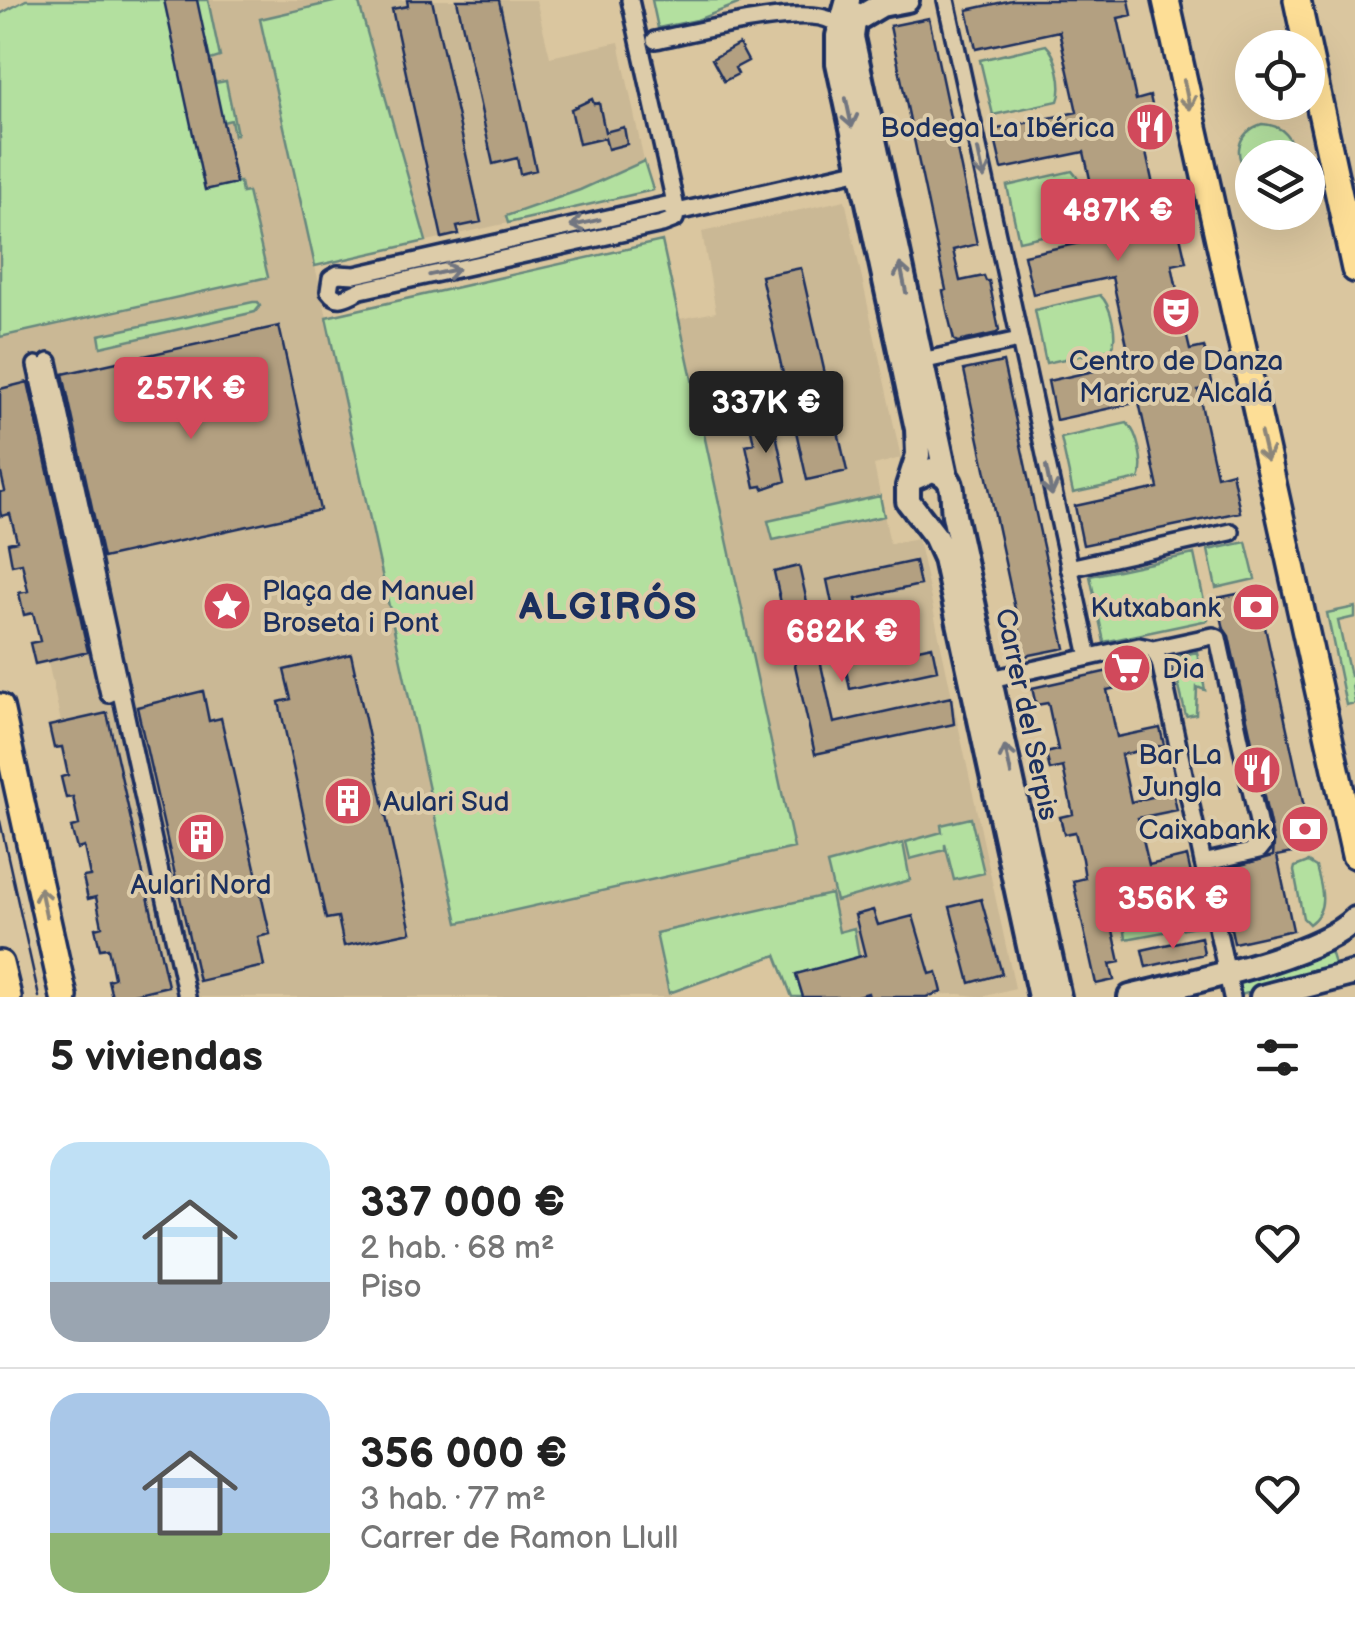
<!DOCTYPE html>
<html lang="es">
<meta charset="utf-8">
<style>
body{margin:0;font-family:"Balsamiq Sans",sans-serif;background:#f2f2f2;color:#222;height:100vh;display:flex;flex-direction:column;font-size:38px;white-space:nowrap}
*{box-sizing:border-box;margin:0}
p{font-size:32px;color:#767676}
.icon{flex:none;width:55px;height:55px;fill:none;stroke:currentColor;stroke-width:2;stroke-linecap:round;stroke-linejoin:round}
.map{position:relative;height:997px;overflow:hidden}
.side{display:flex;flex-direction:column;background:#fff;flex:1}
.side>*{flex:none}
.buttons{position:absolute;left:1235px;top:30px;display:grid;gap:20px}
.buttons a{display:grid;place-items:center;width:90px;height:90px;border-radius:50%;background:#fff;box-shadow:0 10px 40px #0002;font-size:50px}
.price{position:absolute;translate:-50% -85px;padding:0 22px;border-radius:10px;background:#d1495b;color:#fff;font-size:32px;line-height:65px;filter:drop-shadow(0 2px 5px #0008)}
.price::after{content:'';position:absolute;left:50%;top:60px;width:30px;height:22px;margin-left:-15px;background:inherit;clip-path:polygon(0 0,100% 0,50% 100%)}
.price.active{background:#222;color:#fff}
ul{padding:0;list-style:none}
li{display:flex;align-items:center;gap:30px;height:250px;padding:0 50px}
li+li{border-top:2px solid #e0e0e0}
li span{display:grid;place-items:center;flex:none;width:280px;height:200px;border-radius:30px;color:#555}
li>.icon{margin-inline-start:auto}
span .icon{width:120px;height:120px;fill:#fffc;stroke-width:1}
li b{font-size:42px}
h2{display:flex;justify-content:space-between;align-items:center;height:120px;padding:0 50px;font-size:42px}
.map>svg:first-child{display:block}
</style>
<div class="map">
<svg width="1355" height="997" viewBox="0 0 1355 997">
<rect width="100%" height="100%" fill="#dac69f"/>
<filter id="ink" filterUnits="userSpaceOnUse"><feTurbulence type="fractalNoise" baseFrequency=".01" numOctaves="2"/><feDisplacementMap in="SourceGraphic" scale="20" xChannelSelector="R" yChannelSelector="G"/><feConvolveMatrix kernelMatrix="1 2 1 2 8 2 1 2 1" color-interpolation-filters="sRGB"/></filter>
<g filter="url(#ink)">
<path fill="#cab895" d="M26,0H536L550,57L619,42L644,161L580,190L506,216L508,223L315,266L327,317L662,241L679,319L716,312L702,232L845,200L901,458L874,465L890,544L918,539L1015,988L982,997L960,994L792,997L776,955L669,993L670,997H112L108,980L114,978L108,948L99,949L95,928L102,926L96,898L83,877L90,875L84,848L77,849L71,827L79,824L73,797L66,798L61,777L68,775L62,747L54,748L49,726L61,722L48,662L35,664L30,643L39,640L33,613L24,615L19,593L28,590L22,564L12,565L8,543L17,541L10,514L1,516L0,492L5,491L0,469V14Z"/>
<path fill="#b3e09f" stroke="#67887e" stroke-width="2.5" d="M26,0H208L220,57L210,60L215,83L226,81L237,134L234,135L231,120L223,122L236,182H240L242,193L248,192L268,277L0,337V14Z
M342,0H358L426,241L315,266L260,19Z
M652,0H748L697,20L658,28Z
M1046,45C1057,55 1064,87 1058,101L993,115L980,60Z
M1262,124C1282,125 1294,137 1292,157L1252,158V175C1231,159 1236,132 1262,124Z
M644,161L653,190L508,223L506,216L580,190Z
M1072,171C1083,182 1091,213 1085,227L1019,241L1007,186Z
M662,241L794,848L458,923L326,317Z
M1100,295C1111,305 1118,335 1112,349L1046,363L1035,310Z
M253,302H258L260,306L255,312L101,347L99,335Z
M1127,423C1138,433 1145,465 1139,479L1073,493L1061,438Z
M880,496L884,516L773,540L768,521Z
M1246,542L1255,579L1216,588L1208,550Z
M1194,554L1208,620L1104,642L1090,576Z
M1355,607V617L1338,621L1350,676H1355L1352,685L1355,703L1346,705L1327,613Z
M1197,652L1205,690L1197,687L1196,714L1186,716L1173,662L1178,656Z
M971,818L984,873L954,880L945,844V850L910,859L906,842L942,832L941,825Z
M903,843L910,880L836,901L827,864Z
M1308,862L1316,867C1322,888 1329,910 1309,924L1303,918L1294,871L1295,867Z
M831,894L839,932L854,928L859,957L796,974L803,997H792L776,955L669,993L656,933Z
M1189,896L1196,926L1126,939L1122,911Z
M1330,951L1335,967L1241,995L1236,979Z"/>
<path fill="#b3a081" stroke="#1b2f5e" stroke-width="2.5" d="M164,0H197L236,183L205,190Z
M407,0H432L481,222L457,227L459,234L442,238L392,9L408,6Z
M457,0H499L536,170L520,174L517,158L493,164Z
M1012,0H1129L1132,15L1118,18L1136,100L1150,96L1159,136L1143,139L1162,226L1177,223L1186,262L1172,265L1185,329L1190,350L1204,347L1213,386L1198,390L1203,413L1217,476L1232,472L1240,512L1083,545L1075,506L1158,488L1139,402L1056,420L1048,381L1131,363L1112,277L1033,294L1024,255L1103,238L1084,152L1002,169L993,130L1077,112L1059,31L976,49L967,10Z
M929,18L977,244L953,250L960,281L984,276L986,281H989L999,330L997,333L958,342L954,340L947,311L943,291L946,290L890,26Z
M739,44L748,61L735,68L738,74L724,81L712,59Z
M592,99L594,104L599,103L605,132L624,127L627,144L608,149L605,138L579,144L571,109Z
M801,268L847,471L807,480L761,276Z
M279,326L320,510L103,558L63,374Z
M1003,362L1065,648L1025,656L964,370Z
M28,382L88,652L35,664L30,643L40,641L33,613L24,615L19,593L28,591L22,563L12,565L8,543L17,541L10,514L1,516L0,510V492L5,491L0,469V389Z
M773,420L786,481L763,489L762,486L755,487L746,445L754,443L750,425Z
M915,561L920,585L856,599L868,660L932,646L937,670L850,689L827,580Z
M799,566L834,723L951,697L954,724L815,754L774,572Z
M1257,590L1313,849L1277,856L1293,930L1234,943L1219,871L1273,856L1274,843L1229,636L1224,629L1217,598Z
M351,654L411,932L344,946L338,917L326,919L279,702L291,699L284,670Z
M1145,663L1149,681L1107,690L1117,737L1160,728L1164,745L1121,755L1131,802L1173,792L1177,810L1138,818L1149,865L1187,856L1191,874L1160,881L1162,891L1107,903L1120,962L1110,964L1114,980L1096,984L1073,881L1085,878L1082,859L1075,832L1064,834L1060,817L1073,814L1063,767L1050,770L1046,753L1058,750L1048,703L1036,705L1032,688Z
M203,691L209,721L221,718L270,934L258,937L264,966L199,981L137,707Z
M107,713L168,986L121,997H112L108,980L114,978L108,948L100,949L95,928L102,926L96,897L88,899L83,877L90,876L84,847L77,849L71,827L79,825L73,797L66,798L61,777L68,775L62,747L54,748L49,726Z
M981,899L1002,974L970,983L950,907Z
M873,910L878,925L913,916L930,974L937,972L942,992L926,997H869L868,993L853,997H803L796,974L865,955L855,915Z
M1201,937L1204,954L1146,967L1142,950Z"/>
<g fill="none" stroke-linecap="round" stroke-linejoin="round">
<g stroke="#1b2f5e" stroke-width="22">
<path id="street" d="M630,0L677,212
M946,0L1089,657
M655,40C691,33 803,4 832,21
M677,212L666,205L355,275L338,274L331,278L329,291C339,305 348,295 361,290L662,224L675,219L677,212L861,170
M921,361L1019,340
M49,362L187,997
M36,365L109,694
M1069,568L1231,532
M1153,649L1213,636L1218,638L1263,845L1259,850L1203,863
M991,679L1139,646L1153,649L1160,662L1232,997"/>
</g>
<g stroke="#1b2f5e" stroke-width="30">
<path id="secondary" d="M848,0L838,36V63L917,429L918,455L908,486V501L935,536L945,558L1040,997
M855,14L852,37L946,476
M854,21L881,5L907,0
M912,479L932,470C958,477 951,494 954,515L1059,997
M1130,997C1185,983 1317,957 1355,919
M1262,997L1355,973"/>
</g>
<g stroke="#1b2f5e" stroke-width="32">
<path id="primary" d="M1166,0L1355,855
M1297,0L1355,269
M0,707L64,997
M0,964L8,997"/>
</g>
<use href="#street" stroke="#ddcca9" stroke-width="15"/>
<use href="#secondary" stroke="#ddcca9" stroke-width="22"/>
<use href="#primary" stroke="#fdde96" stroke-width="25"/>
<path stroke="#1b2f5e" stroke-width="2.5" d="M0,821L39,997"/>
</g>
<defs><path id="oneway-shaft" d="M-6 0H5M1.5-3L5.5 0L1.5 3" fill="none" stroke-width="1.6" stroke-linecap="round" stroke-linejoin="round" transform="scale(2.5)"/></defs>
<g stroke="#8c867a">
<use href="#oneway-shaft" transform="translate(1187 95) rotate(78)"/>
<use href="#oneway-shaft" transform="translate(1264 447) rotate(77)"/>
<use href="#oneway-shaft" transform="translate(43 902) rotate(-102)"/>
</g>
<g stroke="#727680">
<use href="#oneway-shaft" transform="translate(849 113) rotate(78)"/>
<use href="#oneway-shaft" transform="translate(981 164) rotate(78)"/>
<use href="#oneway-shaft" transform="translate(585 223) rotate(167)"/>
<use href="#oneway-shaft" transform="translate(444 272) rotate(-12)"/>
<use href="#oneway-shaft" transform="translate(903 278) rotate(-102)"/>
<use href="#oneway-shaft" transform="translate(1049 481) rotate(78)"/>
<use href="#oneway-shaft" transform="translate(1008 760) rotate(-102)"/>
</g>
</g>
<defs>
<g id="restaurant-disc" transform="scale(2.5)"><circle r="9.5" fill="#d1495b" stroke="#ddcca9"/><path d="M-5-6h1v4h1v-4h1v4h1v-4h1v5L-1.5 .5V6h-2V.5L-5-1ZM5-6V6H3V1.5H1.5Q1.5-4 5-6Z" fill="#fff"/></g>
<g id="theatre-disc" transform="scale(2.5)"><circle r="9.5" fill="#d1495b" stroke="#ddcca9"/><path d="M-5-5.5Q0-4 5-5.5V0Q5 5 0 6Q-5 5-5 0ZM-3.3-2.5H-1v1.5H-3.3ZM1-2.5H3.3v1.5H1ZM-2.8 1Q0 5.5 2.8 1Z" fill="#fff"/></g>
<g id="sight-disc" transform="scale(2.5)"><circle r="9.5" fill="#d1495b" stroke="#ddcca9"/><path d="M0-6L1.8-2.2L6-1.7L2.9 1.2L3.7 5.4L0 3.3L-3.7 5.4L-2.9 1.2L-6-1.7L-1.8-2.2Z" fill="#fff"/></g>
<g id="bank-disc" transform="scale(2.5)"><circle r="9.5" fill="#d1495b" stroke="#ddcca9"/><path d="M-6-4H6V4H-6ZM0-2.3a2.3 2.3 0 1 0 0 4.6a2.3 2.3 0 1 0 0-4.6Z" fill="#fff"/></g>
<g id="supermarket-disc" transform="scale(2.5)"><circle r="9.5" fill="#d1495b" stroke="#ddcca9"/><path d="M-6-5.5h2.5l.6 2H6L4.5 2H-2.5L-4.4-4H-6ZM-1.5 3.2a1.3 1.3 0 1 0 .1 0ZM3 3.2a1.3 1.3 0 1 0 .1 0Z" fill="#fff"/></g>
<g id="building-disc" transform="scale(2.5)"><circle r="9.5" fill="#d1495b" stroke="#ddcca9"/><path d="M-4-6H4V6H1V3H-1V6H-4ZM-2.5-4.3h1.7v1.8h-1.7ZM.8-4.3h1.7v1.8H.8ZM-2.5-1h1.7V.8h-1.7ZM.8-1h1.7V.8H.8Z" fill="#fff"/></g>
</defs>
<g fill-rule="evenodd">
<use href="#restaurant-disc" x="1150" y="127"/>
<use href="#theatre-disc" x="1176" y="312"/>
<use href="#sight-disc" x="227" y="606"/>
<use href="#bank-disc" x="1256" y="607"/>
<use href="#supermarket-disc" x="1127" y="668"/>
<use href="#restaurant-disc" x="1257" y="770"/>
<use href="#building-disc" x="348" y="801"/>
<use href="#bank-disc" x="1305" y="829"/>
<use href="#building-disc" x="201" y="837"/>
</g>
<g text-anchor="middle" stroke-width="8" stroke-linejoin="round" paint-order="stroke">
<g font-size="28" fill="#1b2f5e" stroke="#ddcca9" text-anchor="end">
<text x="1115" y="137">Bodega La Ibérica</text>
<text x="1176" y="370" text-anchor="middle">Centro de Danza<tspan x="1176" dy="32">Maricruz Alcalá</tspan></text>
<text x="262" y="600" text-anchor="start">Plaça de Manuel<tspan x="262" dy="32">Broseta i Pont</tspan></text>
<text x="1221" y="617">Kutxabank</text>
<text x="1162" y="678" text-anchor="start">Dia</text>
<text x="1222" y="764">Bar La<tspan x="1222" dy="32">Jungla</tspan></text>
<text x="383" y="811" text-anchor="start">Aulari Sud</text>
<text x="1270" y="839">Caixabank</text>
<text x="201" y="894" text-anchor="middle">Aulari Nord</text>
</g>
<g font-size="28" fill="#1b2f5e" stroke="#ddcca9">
<text transform="translate(1028 714) rotate(78)" y="10">Carrer del Serpis</text>
</g>
<g font-size="38" font-weight="bold" letter-spacing="2.5" fill="#1b2f5e" stroke="#ddcca9">
<text x="609" y="619">ALGIRÓS</text>
</g>
</g>
</svg>
<div class="buttons">
<a><svg class="icon" aria-label="locate" viewBox="0 0 24 24"><circle cx="12" cy="12" r="6"/><path d="M12 2v4M12 18v4M2 12h4M18 12h4"/></svg></a>
<a><svg class="icon" aria-label="layers" viewBox="0 0 24 24"><path d="M12 4l9 5-9 5-9-5zM3 14l9 5 9-5"/></svg></a>
</div>
<b class="price" style="left:1118px;top:264px">487K €</b>
<b class="price" style="left:191px;top:442px">257K €</b>
<b class="price active" style="left:766px;top:456px">337K €</b>
<b class="price" style="left:842px;top:685px">682K €</b>
<b class="price" style="left:1173px;top:952px">356K €</b>
</div>
<section class="side">
<h2>5 viviendas<svg class="icon" aria-label="filters" viewBox="0 0 24 24"><path d="M4 7h16M4 17h16"/><circle cx="9" cy="7" r="2"/><circle cx="15" cy="17" r="2"/></svg></h2>
<ul>
<li><span style="background:linear-gradient(#bfe0f5 70%,#9aa5b1 0)"><svg class="icon" aria-label="home" viewBox="0 0 24 24"><path d="M3 11l9-7 9 7M6 9v11h12V9"/></svg></span><div><b>337 000 €</b><p>2 hab. · 68 m²</p><p>Piso</p></div><svg class="icon" aria-label="heart" viewBox="0 0 24 24"><path d="M12 20l-8-8c-3-5 5-10 8-4 3-6 11-1 8 4z"/></svg></li>
<li><span style="background:linear-gradient(#a9c7e8 70%,#8fb573 0)"><svg class="icon" aria-label="home" viewBox="0 0 24 24"><path d="M3 11l9-7 9 7M6 9v11h12V9"/></svg></span><div><b>356 000 €</b><p>3 hab. · 77 m²</p><p>Carrer de Ramon Llull</p></div><svg class="icon" aria-label="heart" viewBox="0 0 24 24"><path d="M12 20l-8-8c-3-5 5-10 8-4 3-6 11-1 8 4z"/></svg></li>
</ul>
</section>
